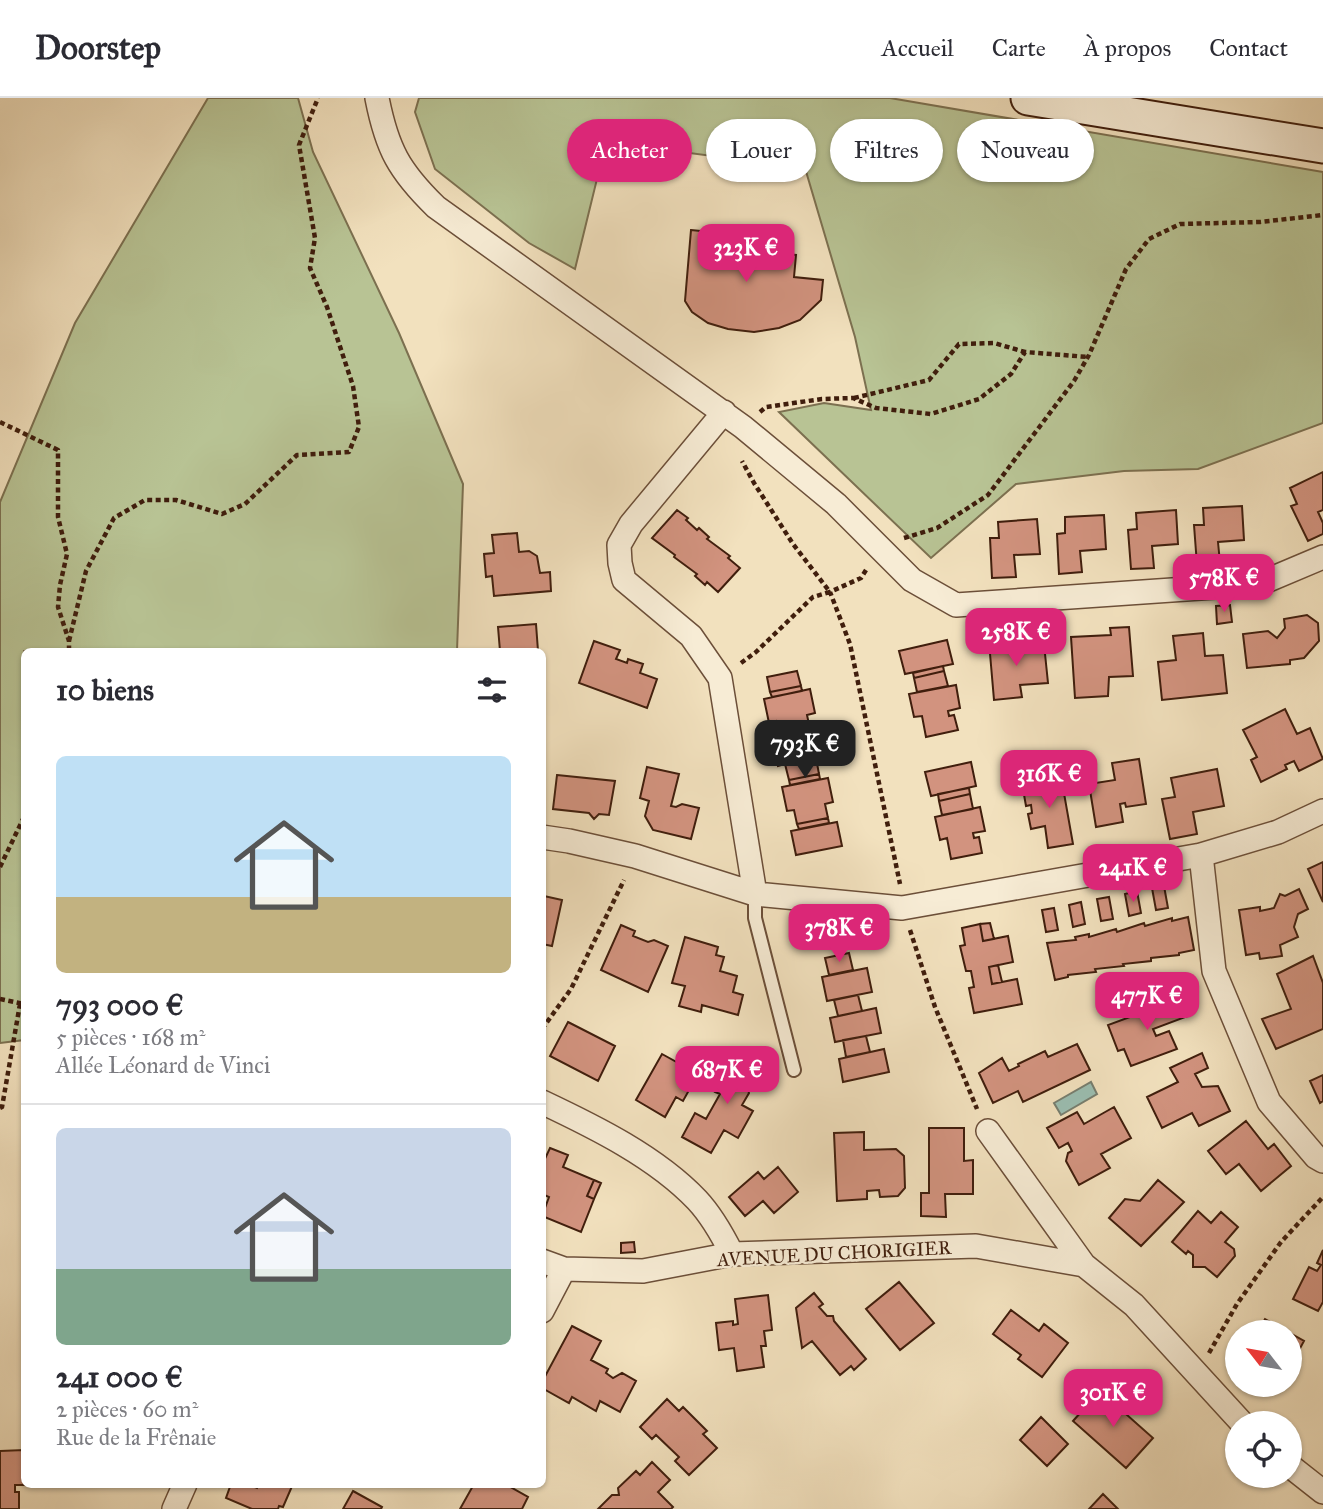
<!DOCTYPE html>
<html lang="fr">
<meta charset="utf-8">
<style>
body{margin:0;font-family:"IM FELL Great Primer",serif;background:#f7f7f7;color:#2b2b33;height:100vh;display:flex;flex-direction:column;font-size:26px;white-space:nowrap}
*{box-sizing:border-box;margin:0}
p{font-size:23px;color:#7c7c81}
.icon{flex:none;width:38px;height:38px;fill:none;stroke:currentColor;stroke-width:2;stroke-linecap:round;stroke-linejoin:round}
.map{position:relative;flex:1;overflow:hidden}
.panel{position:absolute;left:21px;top:550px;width:525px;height:840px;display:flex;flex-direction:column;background:#fff;border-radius:10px;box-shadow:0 2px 5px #0004}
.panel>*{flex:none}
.guide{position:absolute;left:567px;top:21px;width:651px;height:63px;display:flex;gap:14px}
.needle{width:46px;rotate:301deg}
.fabs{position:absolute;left:1225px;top:1222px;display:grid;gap:14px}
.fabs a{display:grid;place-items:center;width:77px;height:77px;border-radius:50%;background:#fff;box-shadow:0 2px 5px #0004;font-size:35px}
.price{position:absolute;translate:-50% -60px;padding:0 16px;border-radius:14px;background:#db2777;color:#fff;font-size:23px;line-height:46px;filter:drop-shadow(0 2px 4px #0008)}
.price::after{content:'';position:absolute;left:50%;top:42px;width:21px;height:16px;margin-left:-10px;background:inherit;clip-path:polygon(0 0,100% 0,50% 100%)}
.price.selected{background:#222;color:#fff}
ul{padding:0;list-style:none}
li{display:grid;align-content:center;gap:14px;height:371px;padding:0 35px}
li+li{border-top:2px solid #e1e1e2}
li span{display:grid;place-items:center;height:217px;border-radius:10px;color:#555}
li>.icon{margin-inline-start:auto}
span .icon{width:126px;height:126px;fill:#fffc;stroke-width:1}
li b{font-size:30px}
h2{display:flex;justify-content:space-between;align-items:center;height:84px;padding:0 35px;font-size:30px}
.pill{padding:0 24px;border-radius:32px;background:#fff;box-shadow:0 2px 5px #0004;font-size:24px;line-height:63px}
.pill.selected{background:#db2777;color:#fff}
header{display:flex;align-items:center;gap:42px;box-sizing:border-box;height:98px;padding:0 35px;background:#fff;border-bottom:2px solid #e1e1e2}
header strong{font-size:33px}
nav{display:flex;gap:38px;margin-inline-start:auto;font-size:24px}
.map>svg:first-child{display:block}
</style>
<header>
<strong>Doorstep</strong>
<nav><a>Accueil</a><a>Carte</a><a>À propos</a><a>Contact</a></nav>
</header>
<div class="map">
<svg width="1323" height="1411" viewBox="0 0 1323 1411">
<rect width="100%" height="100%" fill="#f2e1be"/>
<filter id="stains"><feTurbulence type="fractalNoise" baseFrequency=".00286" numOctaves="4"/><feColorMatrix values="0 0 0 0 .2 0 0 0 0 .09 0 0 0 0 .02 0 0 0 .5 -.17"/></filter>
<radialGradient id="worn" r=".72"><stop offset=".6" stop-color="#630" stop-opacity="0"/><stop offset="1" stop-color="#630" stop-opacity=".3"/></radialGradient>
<path fill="#b8c394" stroke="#7c7050" stroke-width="2" d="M208,0H298L313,54L399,235L463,386L457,553H24V942L0,945V404L75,225Z
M419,0H890L1323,74V325L1198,371L1124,373L1016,386L931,460L779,314L824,305L871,312L855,239L805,70L606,44L575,171L529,145L435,71L415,14Z"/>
<path fill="#9bbeb1" stroke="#777e6f" stroke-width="2" d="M1091,984L1097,996L1061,1017L1054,1005Z"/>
<path fill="#d2937f" stroke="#401e0d" stroke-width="2" d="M691,132L720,135V140L785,146L784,156L796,157L794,179L823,182L821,202L800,222L779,230L754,234L728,231L708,225L692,214L685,203Z
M1323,374V412L1318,414L1323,425V436L1308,443L1291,408L1297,406L1290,390Z
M1242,408L1244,442L1218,444L1220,465L1197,467L1194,427H1204L1203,410Z
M677,412L688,420L686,422L697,432L699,430L709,439L707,441L730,458L728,460L740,470L718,494L707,484L705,487L695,478L697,476L674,459L675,457L652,440Z
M1176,412L1178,446L1152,448L1154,470L1131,471L1128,432L1137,431L1136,415Z
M1104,417L1106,451L1080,453L1082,474L1059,476L1057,436L1065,435V419Z
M1037,421L1040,456L1014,457L1016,479L992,480L990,440H999L998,424Z
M517,435L519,454L529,453L537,458L540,475L550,474L551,493L494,498L492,478L486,479L484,456L494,455L492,437Z
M1230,507L1232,524L1217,526L1216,508Z
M1307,517L1318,525L1319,543L1304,560L1290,562V566L1247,570L1243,536L1268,533L1277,540L1285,530L1284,521Z
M536,526L538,553H500L498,529Z
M1129,529L1133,578L1109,579L1108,598L1075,600L1071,539L1111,537L1110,530Z
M1203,535L1205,558L1223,557L1227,595L1162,602L1158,564L1176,562L1173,538Z
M947,542L953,566L905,576L899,553Z
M1017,542V548L1022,552L1026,547L1044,546L1048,585L1020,587L1022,599L994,602L989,544Z
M594,543L620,552L616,561L627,565L628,561L643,566L640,575L657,581L647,610L579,585Z
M943,568L944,573L914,580L913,575Z
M797,573L801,588L770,594L767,579Z
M944,573L948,588L917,594L914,580Z
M956,587L960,610L948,613L949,618L954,617L958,632L926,639L922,618L914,619L909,596Z
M801,588L802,593L772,599L770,594Z
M810,591L815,615L807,617L810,631L780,637L776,623L769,625L764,601Z
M1285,611L1297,636L1310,630L1323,661L1299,673L1294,663L1285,667L1287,671L1261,684L1251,662L1257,659L1243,632Z
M810,631L811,636L781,643L780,637Z
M819,635L824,659L816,660L819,676L789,682L785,666L778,668L773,644Z
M1139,661L1146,706L1126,709L1125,705L1120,706L1123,724L1096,729L1089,686L1115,682L1112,665Z
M971,664L976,688L931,698L925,674Z
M647,669L679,676L671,708L676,709L682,706L699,710L691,741L653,732L645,718L649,703L640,700Z
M1217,671L1224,708L1193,714L1197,736L1170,741L1162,701L1175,699L1171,680Z
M819,676L820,681L790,687L789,682Z
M557,677L615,683L609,717L599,716L594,721L589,715L553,711Z
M1054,677L1055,686L1062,684L1073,746L1048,750L1045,728L1031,731L1028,716L1032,715L1031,707L1026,708L1023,691L1031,689L1030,681Z
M828,680L833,704L825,706L828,720L797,726L794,712L787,713L782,689Z
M969,690L970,696L939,703L938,696Z
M970,696L973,711L942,717L939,703Z
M980,709L985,733L973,735L974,740L979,739L982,755L951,761L947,740L940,742L935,719Z
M828,720L829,725L799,731L797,726Z
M837,724L842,748L796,757L791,733Z
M1323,764V804L1308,771Z
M1164,788L1168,810L1156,812L1152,790Z
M1299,791L1308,811L1298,816L1294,829L1298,839L1280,847L1282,858L1260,861L1259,855L1246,857L1239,812L1260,809V813L1274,810L1280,796L1285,798Z
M1137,793L1141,815L1129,818L1125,796Z
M544,798L562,802L552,848L542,846Z
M1109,799L1113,821L1101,823L1097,801Z
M1081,804L1085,826L1073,829L1069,807Z
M1054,810L1058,832L1046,834L1042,812Z
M1188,819L1194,852L1179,855V857L1151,860V863L1123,866L1124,868L1095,871L1096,874L1068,877V879L1055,882L1047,845L1076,842L1075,839L1089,836V839L1116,831L1117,834L1144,825L1145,828L1172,820V823Z
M990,825L994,841L983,843L980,826Z
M980,826L983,843L1008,838L1013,864L989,869L992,886L1017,881L1022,906L974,915L969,890L974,889L971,873H966L960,848L965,847L962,830Z
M621,827L635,833L633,838L648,844L654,842L668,848L648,894L601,872Z
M685,839L718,849L716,857L724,859L720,873L737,878L733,894L743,897L738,917L702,907L701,914L679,908L685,888L672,885Z
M849,855L853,872L829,877L825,860Z
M1313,858L1323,885V931L1276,951L1262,921L1291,911L1277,876Z
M998,867L1002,884L992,886L989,869Z
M867,870L872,894L827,903L822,879Z
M858,897L862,913L838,918L834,902Z
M1182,900L1188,918L1153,931L1156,938L1169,933L1177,951L1131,968L1124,951L1118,953L1108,927Z
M876,910L881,935L835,944L830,920Z
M568,924L615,948L598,983L550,958Z
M866,938L870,954L846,959L843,942Z
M1077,946L1090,972L1023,1004L1018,993L993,1005L979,975L1002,960L1009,973L1019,968L1018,966L1045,953L1048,959Z
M884,951L889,974L843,984L839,961Z
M1202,955L1208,970L1195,976L1202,989L1218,988L1230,1013L1199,1028L1192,1015L1162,1030L1147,999L1178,984L1170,970Z
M662,956L698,976L683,1003L676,999L665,1019L636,1002Z
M759,956L765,984L747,988L749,995L742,1007L753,1013L738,1040L724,1032L711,1055L682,1039L695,1015L706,1021L720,996L715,994L728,969L735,973L742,961Z
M1323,977V1003L1320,1005L1310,983Z
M1114,1009L1131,1040L1101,1056L1110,1070L1079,1087L1066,1063L1068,1055L1072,1053L1068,1045L1059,1050L1047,1030L1077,1014L1084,1026Z
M1246,1023L1268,1051L1274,1046L1291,1068L1261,1093L1239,1066L1226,1076L1208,1053Z
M929,1030H964V1063L973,1062V1096H945L946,1119L921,1118V1095H929Z
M864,1034V1052L896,1051L904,1058L905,1090L898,1098L880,1099L879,1092L867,1093V1101L837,1103L834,1035Z
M550,1050L568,1057L563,1069L594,1082L587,1098L594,1101L581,1134L542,1118L549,1099L542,1096V1067Z
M778,1069L798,1094L774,1115L763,1103L745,1118L729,1099L758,1074L764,1081Z
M594,1082L601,1085L594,1101L587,1098Z
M1158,1082L1184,1104L1141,1148L1109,1120L1125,1101L1140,1103Z
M1198,1113L1211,1125L1221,1114L1238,1129L1225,1144L1234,1151L1235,1158L1217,1179L1205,1169H1193V1157L1188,1153L1186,1156L1172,1144Z
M634,1144L635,1154L621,1155V1145Z
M1323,1152V1204L1318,1213L1293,1201L1309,1169L1317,1173L1321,1167L1317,1165Z
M899,1184L934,1225L900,1252L866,1211Z
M814,1195L823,1206L819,1209L827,1218H833L834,1223L866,1261L854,1272L851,1268L840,1277L812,1243L802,1250L796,1210Z
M768,1197L772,1232L764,1233L766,1248H761L764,1269L737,1273L734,1250L719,1252L716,1225L733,1223V1227L738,1226L735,1201Z
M1011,1212L1039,1233L1044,1226L1068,1245L1042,1279L1018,1261L1021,1257L993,1236Z
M1265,1221L1288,1234H1258Z
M572,1228L601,1243L591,1262L608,1271L606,1275L613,1280L622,1275L636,1283L620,1314L600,1303L596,1313L572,1299L569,1305L542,1290V1284Z
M1290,1235L1304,1243L1290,1269Z
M1100,1293L1153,1340L1126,1370L1073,1323Z
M667,1301L679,1313L683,1309L707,1333L703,1336L717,1350L689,1377L675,1363L679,1359L656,1337L652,1341L640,1329Z
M1041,1319L1068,1346L1047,1368L1020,1342Z
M24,1352V1386L34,1387H15V1394H19V1411H0V1353Z
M652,1364L670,1382L658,1394L673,1409L671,1411H598L612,1397H619L618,1390L636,1373L640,1377Z
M231,1386H248L257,1390L259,1386H293L283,1409L279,1408L278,1411H252L226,1400Z
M474,1386L492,1388L493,1386H505L528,1399L522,1411H460Z
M353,1393L382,1409L381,1411H343Z
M1103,1396L1118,1411H1089Z"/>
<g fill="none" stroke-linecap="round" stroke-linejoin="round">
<g stroke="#6c4f39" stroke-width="16">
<path id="lane" d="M755,796V820L794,972"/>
</g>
<g stroke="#6c4f39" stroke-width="26">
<path id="street" d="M377,0C387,51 399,73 436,109L743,329L836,406L912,482L956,507L1259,486L1323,459
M724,314L631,426L619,447L620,465L624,482L691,538L720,580L755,796
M542,739L569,743L635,758L755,796L902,810L1201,757L1278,734L1323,713
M1201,757L1214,873L1269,1004L1316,1059L1323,1063
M542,1004C595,1029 656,1059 697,1102C712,1118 722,1136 732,1156
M988,1033L1084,1167L1134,1207L1242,1325
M542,1163L564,1171L643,1173L732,1156L976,1148L1084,1167
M542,1213L564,1171
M1290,1368L1323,1394
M174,1411L185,1386"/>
</g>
<g stroke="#401e0d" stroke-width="37">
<path id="secondary" d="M1028,0L1323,48"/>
</g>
<path stroke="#401e0d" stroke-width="4.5" stroke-dasharray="5 3.5" stroke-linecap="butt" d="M854,300L929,282L959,246L994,245L1025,254
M760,314L766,309L822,301L853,300L876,310L931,316L979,301L1011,276L1025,254L1088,259
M0,324L58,352V419L67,456L60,487L58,509L69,543V553
M904,440L937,430L988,397L1074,283L1089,257L1126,171L1149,141L1180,126L1260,124L1323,117
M866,472L861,480L830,494L850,546L900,786
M69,543L86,473L114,420L145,402H176L222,416L245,406L297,357L349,354L359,329L353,288L327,209L310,170L315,140L299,47L318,0
M741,565L756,554L813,499L830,494L793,446L754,385L742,363
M0,769L24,719
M910,832L935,909L977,1011
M0,901L24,906
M542,931L571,891L624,782
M0,1010L2,1009L20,906
M1209,1255L1237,1206L1281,1144L1323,1099"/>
<use href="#lane" stroke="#f7ecd5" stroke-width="12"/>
<use href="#street" stroke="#f7ecd5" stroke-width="23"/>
<use href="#secondary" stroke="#f7ecd5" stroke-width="33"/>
</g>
<g text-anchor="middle" stroke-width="5" stroke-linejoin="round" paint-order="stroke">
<g font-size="19" fill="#401e0d" stroke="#f7ecd5">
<text transform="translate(834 1155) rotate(-3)" y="7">AVENUE DU CHORIGIER</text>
</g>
</g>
<rect width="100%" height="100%" filter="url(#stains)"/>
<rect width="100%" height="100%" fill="url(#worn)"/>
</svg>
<div class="fabs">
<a><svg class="needle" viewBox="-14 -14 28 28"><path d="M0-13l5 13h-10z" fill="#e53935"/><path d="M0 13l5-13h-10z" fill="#7c7c81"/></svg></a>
<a><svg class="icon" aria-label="locate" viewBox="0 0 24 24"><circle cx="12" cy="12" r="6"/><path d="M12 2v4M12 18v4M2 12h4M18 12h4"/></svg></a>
</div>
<b class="price" style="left:746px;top:186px">323K €</b>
<b class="price" style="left:1224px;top:516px">578K €</b>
<b class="price" style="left:1016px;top:570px">258K €</b>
<b class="price selected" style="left:805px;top:682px">793K €</b>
<b class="price" style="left:1049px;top:712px">316K €</b>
<b class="price" style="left:1133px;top:806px">241K €</b>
<b class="price" style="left:839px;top:866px">378K €</b>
<b class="price" style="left:1147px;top:934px">477K €</b>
<b class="price" style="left:727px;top:1008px">687K €</b>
<b class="price" style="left:1113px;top:1331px">301K €</b>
<div class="guide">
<a class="pill selected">Acheter</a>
<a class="pill">Louer</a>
<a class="pill">Filtres</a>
<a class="pill">Nouveau</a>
</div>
<section class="panel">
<h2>10 biens<svg class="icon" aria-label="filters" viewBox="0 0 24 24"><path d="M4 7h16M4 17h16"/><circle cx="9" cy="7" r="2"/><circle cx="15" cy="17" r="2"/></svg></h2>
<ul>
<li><span style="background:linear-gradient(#bfe0f5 65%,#c2b280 0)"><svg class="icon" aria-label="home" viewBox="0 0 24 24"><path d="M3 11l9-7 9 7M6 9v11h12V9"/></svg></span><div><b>793 000 €</b><p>5 pièces · 168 m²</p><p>Allée Léonard de Vinci</p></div></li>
<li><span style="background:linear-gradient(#c9d6e8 65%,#7fa58c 0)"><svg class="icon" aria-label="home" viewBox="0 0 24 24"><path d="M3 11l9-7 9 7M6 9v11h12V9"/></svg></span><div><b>241 000 €</b><p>2 pièces · 60 m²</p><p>Rue de la Frênaie</p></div></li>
</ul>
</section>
</div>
